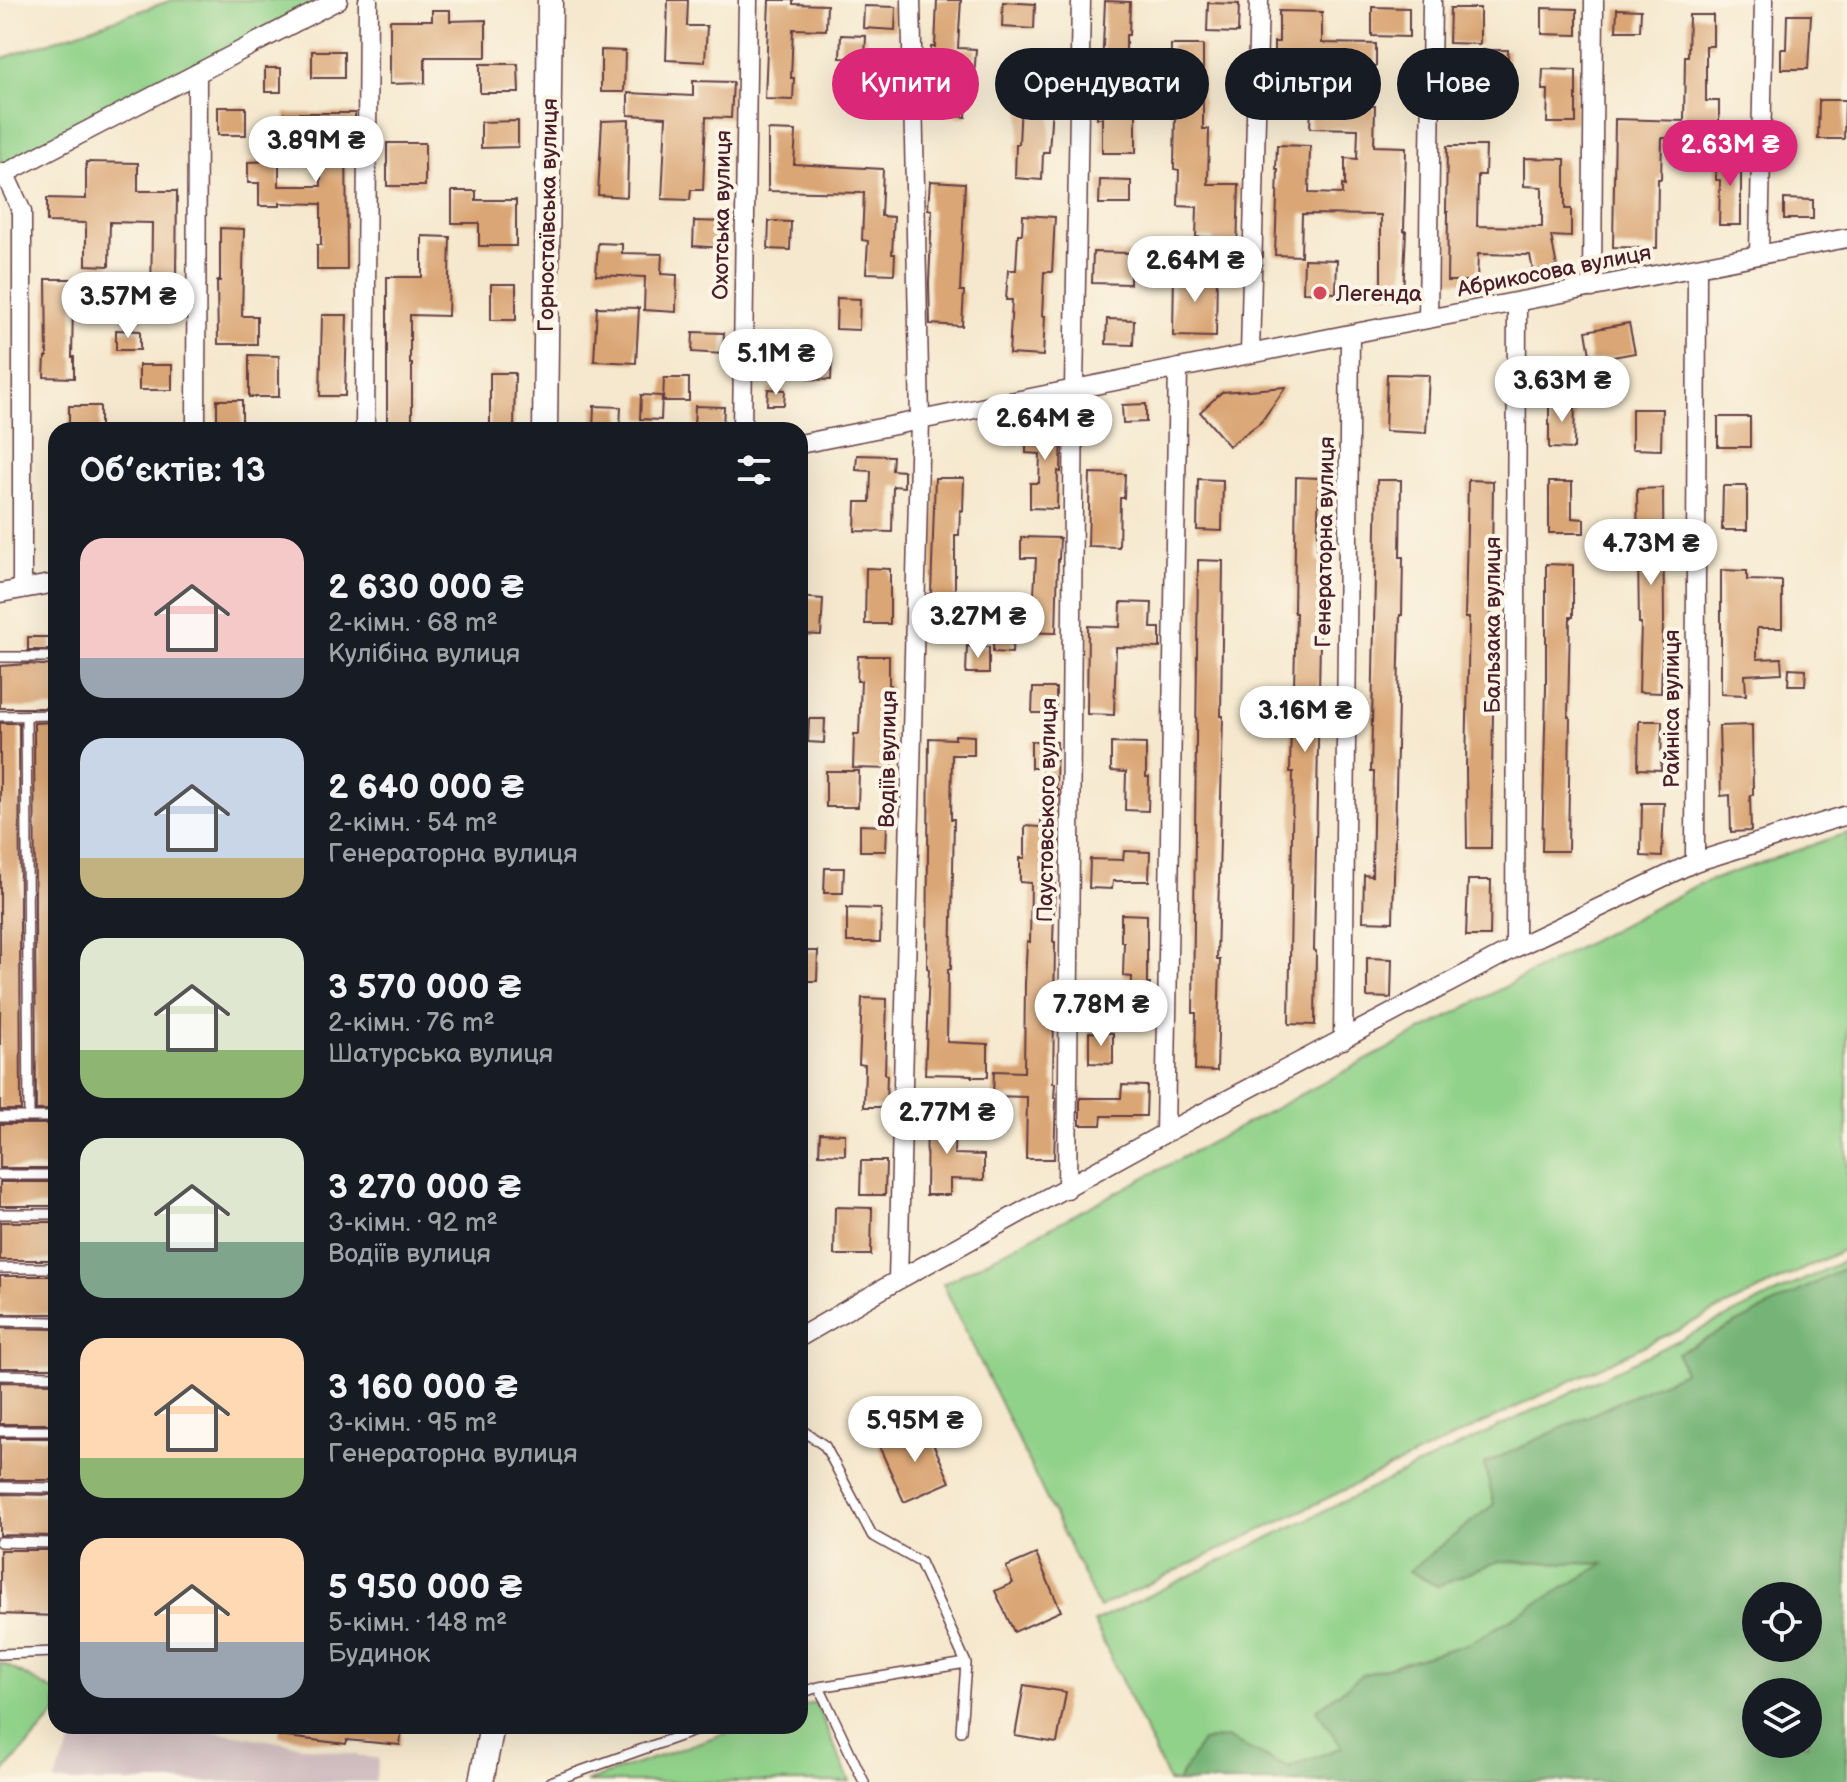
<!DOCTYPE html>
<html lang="uk">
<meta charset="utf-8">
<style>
body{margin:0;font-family:"Balsamiq Sans",sans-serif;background:#242831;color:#f1f3f6;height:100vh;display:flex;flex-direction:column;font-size:30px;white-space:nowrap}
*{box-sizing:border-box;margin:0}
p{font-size:26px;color:#9ea1a6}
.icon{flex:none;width:44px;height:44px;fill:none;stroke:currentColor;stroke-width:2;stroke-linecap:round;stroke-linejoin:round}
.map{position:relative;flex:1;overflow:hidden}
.side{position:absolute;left:48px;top:422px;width:760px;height:1312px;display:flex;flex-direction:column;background:#171b24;border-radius:24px;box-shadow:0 8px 32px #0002}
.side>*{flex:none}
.guide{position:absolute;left:832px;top:48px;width:760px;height:72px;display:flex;gap:16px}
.buttons{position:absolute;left:1742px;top:1582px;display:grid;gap:16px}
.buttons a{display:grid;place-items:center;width:80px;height:80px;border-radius:50%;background:#171b24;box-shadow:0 8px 32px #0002;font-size:40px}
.price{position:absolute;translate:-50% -68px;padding:0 18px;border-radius:28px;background:#fff;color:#222;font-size:26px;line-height:52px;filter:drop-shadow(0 2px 4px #0008)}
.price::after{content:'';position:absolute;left:50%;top:48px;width:24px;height:18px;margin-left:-12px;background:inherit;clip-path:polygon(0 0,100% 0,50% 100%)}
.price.on{background:#db2777;color:#fff}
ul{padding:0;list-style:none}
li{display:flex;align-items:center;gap:24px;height:200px;padding:0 32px}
li span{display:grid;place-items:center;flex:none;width:224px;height:160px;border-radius:24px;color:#555}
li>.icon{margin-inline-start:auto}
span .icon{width:96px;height:96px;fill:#fffc;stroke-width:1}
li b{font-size:34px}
h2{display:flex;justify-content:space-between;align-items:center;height:96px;padding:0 32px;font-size:34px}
.chip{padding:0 28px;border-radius:36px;background:#171b24;box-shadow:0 8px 32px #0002;font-size:28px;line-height:72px}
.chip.on{background:#db2777;color:#fff}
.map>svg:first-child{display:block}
</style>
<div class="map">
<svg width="1847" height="1782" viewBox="0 0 1847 1782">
<rect width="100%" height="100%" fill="#fcf5e5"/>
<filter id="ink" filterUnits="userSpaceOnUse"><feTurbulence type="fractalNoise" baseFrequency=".0125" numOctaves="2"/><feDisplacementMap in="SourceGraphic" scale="16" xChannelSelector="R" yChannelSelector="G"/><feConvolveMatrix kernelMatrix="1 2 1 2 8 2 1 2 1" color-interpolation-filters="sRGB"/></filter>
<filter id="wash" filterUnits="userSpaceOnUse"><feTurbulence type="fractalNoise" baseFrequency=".006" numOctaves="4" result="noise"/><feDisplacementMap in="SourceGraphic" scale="32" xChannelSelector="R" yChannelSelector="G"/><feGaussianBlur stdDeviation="1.8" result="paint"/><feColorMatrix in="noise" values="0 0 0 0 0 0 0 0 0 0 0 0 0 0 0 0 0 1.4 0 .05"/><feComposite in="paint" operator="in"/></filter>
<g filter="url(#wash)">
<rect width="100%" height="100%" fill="#f5e8ce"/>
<path fill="#d2bfc1" d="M79,1726H183L379,1759L375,1782H54Z"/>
<path fill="#91d28a" stroke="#6e785a" stroke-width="2" fill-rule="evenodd" d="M172,0H337L0,167V59Z
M1847,833V1248L1099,1608L943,1284L1697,885Z
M1847,1259V1782H1169L1094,1622ZM1756,1596H1808V1648H1756ZM1756,1692H1808V1744H1756Z
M0,1662L56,1692V1714L0,1776Z
M815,1702L850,1782H585L746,1726H800V1707Z"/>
<path fill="#74b476" stroke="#5f6a50" stroke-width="2" fill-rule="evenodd" d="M1847,1267V1782H1177L1202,1741L1227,1738L1288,1768L1342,1747L1316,1710L1362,1675L1470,1643L1604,1564L1499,1561L1437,1586L1409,1571L1494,1504L1484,1464L1684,1372L1678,1353ZM1756,1596H1808V1648H1756ZM1756,1692H1808V1744H1756Z"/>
<g id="blocks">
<path fill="#daa674" d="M668,0H688L687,26H707L705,62L666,60Z
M769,0H793V4L827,5L826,30L793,29L791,78H794L793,100L765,99Z
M937,0H961L958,48L976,49L974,80H968L966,117L932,115L935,78H929L931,47H935Z
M1105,1L1130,2L1129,35H1126V91H1136V153H1102V118H1097V90L1101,91Z
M1003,2L1035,4L1034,29L1002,27Z
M1208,3L1239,4L1238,33L1207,32Z
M864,6L896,7L895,30L863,28Z
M1372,7L1409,8V37L1372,36Z
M1450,8H1480V44L1449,43Z
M1542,8L1577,9V35L1542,34Z
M1617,9L1641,10L1640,31H1616Z
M432,10H450V21L486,20V57H425V83L390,84V20H432Z
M1279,11L1322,12V43L1376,44V66H1360V59H1321V66H1305V84L1278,83V64H1274V42H1279Z
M1689,15H1713V46H1706V101H1719V139L1662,138L1661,179H1658L1657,248L1613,247L1615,119L1684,121L1685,56H1688Z
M1787,15H1811L1808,69H1781V49H1786Z
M841,35L866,36L865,59L840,58Z
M1171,45H1203V129H1209L1208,184H1239L1237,250H1213V238L1196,237L1197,207L1178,206L1179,170L1174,169L1175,114H1170Z
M601,50L625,51L624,92H601Z
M1482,50H1508L1507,89H1481Z
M312,51H344V78H312Z
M480,64H518L519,93H480Z
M1015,64L1048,66L1046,104L1052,105L1049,152H1043L1042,180L1015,178L1016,144H1019L1022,82L1014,81Z
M265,68H281V92H265Z
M1543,69L1576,70V123H1547L1548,90H1542Z
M693,81L733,82L731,118L706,117L703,190H691L690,200L662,199L666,117L628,115V93L693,96Z
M860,82L891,83L890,103L859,102Z
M1819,100H1845L1844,139H1818Z
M1345,105L1375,106L1374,146L1406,147L1404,231H1406L1403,295L1381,294V215L1302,214L1301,256L1275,255L1278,170H1276L1277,145L1310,146L1309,193L1342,194V185L1345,186V158L1357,159L1358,129L1310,128L1311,106Z
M218,107H246V135H218Z
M285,113H355V127H346L347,270H317V245H321V204L280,203V206H259V183H248V162L279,161V186H321V127L285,128Z
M629,120L627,197L598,195L602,121Z
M518,121V147L481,148V122Z
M768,130L796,131L794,164L883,169L881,216L894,217L892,254H895L894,274L866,273L868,241L862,240L864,193L768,191Z
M387,143H425V186H387Z
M1447,146H1486L1485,175H1478L1477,226L1542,227V187L1524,186V158L1565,159V209H1571V237L1551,236L1557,267L1533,271L1530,255L1478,254L1477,281H1447L1448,212H1446Z
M1716,153H1741V225H1719L1720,180H1716Z
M86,162L138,163V191H177L176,277H178V310H151L152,223L110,222L109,266L86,265V223L47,222V198L86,199Z
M1100,180L1131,181V204H1099Z
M930,181L965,183L960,291H964L962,326L930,324L929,283L932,210L928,209Z
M452,191H476V200H516V246H479V223H452Z
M1784,199L1813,200V219H1784Z
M1023,215L1055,217L1052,272H1044L1042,316H1045L1043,356L1009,354L1012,300H1006L1008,270H1016L1018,234H1022Z
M694,221L728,222L727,248L693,246Z
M769,221L791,222L790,250L768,249Z
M220,228L244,229L242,316H257V344H218L217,281H220Z
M422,236L450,237L448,316L410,315V364H412V430H387V277H422Z
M598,243L622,244V253L662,254L661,274L677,275L676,312L644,310L645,277L596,275Z
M1093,252L1130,253V284L1092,283Z
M1304,259L1337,260L1336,293L1303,292Z
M1174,270L1217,271L1216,337L1173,336Z
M46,279H81V307L73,306L72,357H74V378L44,377L45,357H47Z
M491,284H516V320H491Z
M837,298L860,299L859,330L836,329Z
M597,307L639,308L636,363L594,361Z
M322,315H347L345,396H320Z
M1107,319L1134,320L1133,345L1106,344Z
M1629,323L1635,353L1591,361L1586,331Z
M116,330L140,331V350H116Z
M693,332L724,333L723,354L692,352Z
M765,334L811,336L810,357L764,355Z
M249,355L279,356V397H249Z
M809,359H832L831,380L809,379Z
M139,365H172V390H139Z
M490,373H515L514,430H490Z
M1387,374L1429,375L1426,433L1385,431Z
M664,378H689V401H663Z
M1286,387L1261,422L1229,446L1200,412L1222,392Z
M768,389L785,390L784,405H767Z
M641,395L662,396L661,420L640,419Z
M1549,399H1575L1574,449L1549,448Z
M217,400H242V430H217Z
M1146,404V422L1123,423L1122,405Z
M69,406H100V430H69Z
M594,406L621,407L620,430H593Z
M695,406L724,407L723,427L694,426Z
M1632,409H1662L1661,450L1632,449Z
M1718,417H1750V447H1718Z
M1026,422H1062L1061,472L1058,471L1057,509L1030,508V483H1039L1040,454L1026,453Z
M857,455L893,456L892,470L904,471V487L893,486L892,532L855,531L856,502H870L871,471L856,470Z
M1090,473L1125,474L1124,498H1120L1119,547L1088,546Z
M1296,477L1319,478L1317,561H1320V640L1314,950L1316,951L1315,1025L1289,1024L1293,772H1290L1291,721H1293L1296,613H1294Z
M935,478H964L963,511L960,510L959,535H955V617H927L928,594H931Z
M1198,479L1223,480L1222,531L1197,530Z
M1377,480H1401L1400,557H1403L1402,615H1400L1393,922L1363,921L1364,875L1372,876L1374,772H1371Z
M1468,480L1493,481L1491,640H1494L1491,848H1467L1466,768L1469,618H1465Z
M1549,482H1572V518L1584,519V533H1549Z
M1723,486H1747V530H1722Z
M1663,488L1664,623H1663L1661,693L1639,692L1641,623H1639L1637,489Z
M1021,537L1060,538L1059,559H1058L1056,633L1013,632L1012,653L993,652L994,612L1033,613L1036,558H1021Z
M1198,560L1223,561L1221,716H1223L1217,960H1220L1217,1071L1195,1070L1196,1013H1193Z
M1546,564L1573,565V617H1570L1568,717H1570L1568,851H1542L1546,688Z
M866,568L890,569V624H865Z
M1721,570L1747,571V580L1782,581V628H1757V659L1781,658L1782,673L1745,675L1746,695L1721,694Z
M800,597L823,599L821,635L800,634Z
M1121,602L1152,603L1151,628H1160V648L1116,647L1114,715L1087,714L1088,626L1120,627Z
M28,637H51V650H28Z
M967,646L989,647V673H966Z
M858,656H889V685H891L890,735H894L893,769L853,768L854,734H859L861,681H857Z
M28,664L56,666V708H0V666Z
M1789,668L1806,669L1805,685H1788Z
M1033,688H1056V713H1032Z
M809,719H825L824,743L808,742Z
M1639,721H1662L1661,770L1638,769Z
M56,722V1110H36L34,723Z
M0,723H19L21,1110H0Z
M1752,725L1753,795H1750L1751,831L1731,832L1730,795L1721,796L1719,726Z
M955,735L974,736V755H952L951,819H954L951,969H948L947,1042L988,1044V1077H972V1075L925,1074L929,969L927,968L929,738L955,739Z
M1031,741L1057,742L1056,789H1058V811H1057L1056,883H1055L1053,942H1055L1053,1083H1055L1054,1098H1056L1054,1159H1026L1027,1097L993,1096L994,1071L1024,1072L1025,984L1027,941L1030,942L1031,883L1020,882V858H1025V826L1041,827L1042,768H1031Z
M1111,743L1146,744V777H1149L1148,811L1125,810L1126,772L1111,771Z
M826,771H859L858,807H826Z
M1642,803H1664L1662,857L1641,856Z
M860,825L887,826L886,851H860Z
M1124,851L1150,852L1149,881H1113L1112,889L1089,888L1090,859L1123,860Z
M825,868H844L843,893H824Z
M1468,880H1491L1490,936H1466Z
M847,908L881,909L880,942H847Z
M1121,914L1147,915V984H1150L1149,1008H1131L1132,977L1123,976L1124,942H1121Z
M800,951H818L817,981H800Z
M1367,958L1392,959L1391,998L1367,997Z
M862,998L887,999L885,1074L887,1075L886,1107H864L865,1065L859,1064Z
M1089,1032L1113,1033V1064L1089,1063Z
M1122,1085L1147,1086L1146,1116H1102L1101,1125H1080V1098H1121Z
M927,1111L955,1112L954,1154L984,1155V1180L950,1179V1195H926Z
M0,1124H56V1168H0Z
M820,1133L845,1134V1155L819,1154Z
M861,1161H886L885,1195H860Z
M0,1182H56V1206H0Z
M835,1207L872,1208L871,1255H834Z
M0,1222H56V1260H0Z
M0,1276H56V1314H0Z
M0,1328L56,1329V1368H0Z
M0,1382L56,1383V1424H0Z
M925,1425L950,1482L904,1502L879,1446Z
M0,1438H56V1480H0Z
M0,1494L56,1495V1536L0,1535Z
M0,1550H56V1616L0,1614Z
M1036,1554L1061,1611L1014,1632L995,1591L1013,1583L1006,1567Z
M1024,1685L1066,1692L1057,1743L1015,1736Z
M280,1726H402L400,1745L347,1740L346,1744L279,1736Z"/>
</g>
</g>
<g filter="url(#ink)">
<use href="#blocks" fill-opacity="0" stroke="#643d43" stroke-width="2"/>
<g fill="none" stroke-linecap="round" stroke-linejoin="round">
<g stroke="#643d43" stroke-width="12">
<path id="lane" d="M0,657H56
M0,716L56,715
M26,716L29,1117
M0,1117H56
M0,1175H56
M0,1214H56
M0,1268H56
M0,1321L56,1322
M0,1375L56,1376
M800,1429L825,1446L872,1535L920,1562L966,1663L961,1731
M0,1431H56
M0,1487L56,1488
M0,1542L56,1543
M0,1654L56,1652
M819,1687L966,1663
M800,1693L819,1687L864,1782
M550,1782L708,1726"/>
</g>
<g stroke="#643d43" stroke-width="21">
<path id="street" d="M4,172L22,212V589
M0,176L338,0
M1759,255L1764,0
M1592,288L1594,0
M1428,319L1432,0
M1250,354L1259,0
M196,430L197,73
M365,430L368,0
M742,430L748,0
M800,444L1350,334L1847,238
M0,593L56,583
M1695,862L1697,268
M1515,948L1517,302
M1343,1040L1350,334
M1165,1133L1178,368
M1067,1189L1074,388L1081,0
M898,1280L920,420L911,0
M800,1337L898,1280L1165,1133L1515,948L1695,862L1847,815"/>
</g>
<g stroke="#643d43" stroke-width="27">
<path id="secondary" d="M545,430L550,0
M481,1782L492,1726"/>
</g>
<use href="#lane" stroke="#fff" stroke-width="9"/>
<use href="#street" stroke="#fff" stroke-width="18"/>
<use href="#secondary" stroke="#fff" stroke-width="24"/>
</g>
</g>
<circle fill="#d1495b" stroke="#fcf5e5" stroke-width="3" cx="1320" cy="293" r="8"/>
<g text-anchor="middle" stroke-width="8" stroke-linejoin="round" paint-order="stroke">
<g font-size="22" fill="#4a1f2b" stroke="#fcf5e5">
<text transform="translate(547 215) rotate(-89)" y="8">Горностаївська вулиця</text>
<text transform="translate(721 215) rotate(-89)" y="8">Охотська вулиця</text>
<text transform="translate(1554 270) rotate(-11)" y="8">Абрикосова вулиця</text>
<text transform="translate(1324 542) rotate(-89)" y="8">Генераторна вулиця</text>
<text transform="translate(1492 625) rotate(-90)" y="8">Бальзака вулиця</text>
<text transform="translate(1671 709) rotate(-90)" y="8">Райніса вулиця</text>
<text transform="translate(887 759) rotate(-89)" y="8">Водіїв вулиця</text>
<text transform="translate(1046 810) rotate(-89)" y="8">Паустовського вулиця</text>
</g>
<g font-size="22" fill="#4a1f2b" stroke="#fcf5e5" text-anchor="start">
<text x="1336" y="301">Легенда</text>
</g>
</g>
</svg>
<div class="buttons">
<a><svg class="icon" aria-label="locate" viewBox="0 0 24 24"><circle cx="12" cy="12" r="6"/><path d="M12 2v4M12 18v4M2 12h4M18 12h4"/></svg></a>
<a><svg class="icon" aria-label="layers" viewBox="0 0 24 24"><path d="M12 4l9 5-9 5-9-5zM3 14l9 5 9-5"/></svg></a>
</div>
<b class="price" style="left:316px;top:184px">3.89M ₴</b>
<b class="price on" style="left:1730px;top:188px">2.63M ₴</b>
<b class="price" style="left:1195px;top:304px">2.64M ₴</b>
<b class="price" style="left:128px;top:340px">3.57M ₴</b>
<b class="price" style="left:776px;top:397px">5.1M ₴</b>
<b class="price" style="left:1562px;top:424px">3.63M ₴</b>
<b class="price" style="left:1045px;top:462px">2.64M ₴</b>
<b class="price" style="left:1651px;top:587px">4.73M ₴</b>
<b class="price" style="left:978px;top:660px">3.27M ₴</b>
<b class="price" style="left:1305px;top:754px">3.16M ₴</b>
<b class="price" style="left:1101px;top:1048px">7.78M ₴</b>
<b class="price" style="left:947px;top:1156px">2.77M ₴</b>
<b class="price" style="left:915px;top:1464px">5.95M ₴</b>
<div class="guide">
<a class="chip on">Купити</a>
<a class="chip">Орендувати</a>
<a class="chip">Фільтри</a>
<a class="chip">Нове</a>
</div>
<section class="side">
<h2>Об’єктів: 13<svg class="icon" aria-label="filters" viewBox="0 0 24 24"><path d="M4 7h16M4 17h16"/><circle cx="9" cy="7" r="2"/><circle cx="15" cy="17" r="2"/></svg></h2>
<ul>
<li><span style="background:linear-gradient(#f6c9c9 75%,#9aa5b1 0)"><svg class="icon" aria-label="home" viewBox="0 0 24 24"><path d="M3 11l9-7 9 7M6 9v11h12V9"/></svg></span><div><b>2 630 000 ₴</b><p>2-кімн. · 68 m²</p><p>Кулібіна вулиця</p></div></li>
<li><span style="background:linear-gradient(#c9d6e8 75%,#c2b280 0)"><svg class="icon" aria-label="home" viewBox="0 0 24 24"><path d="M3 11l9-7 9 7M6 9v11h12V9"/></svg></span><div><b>2 640 000 ₴</b><p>2-кімн. · 54 m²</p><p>Генераторна вулиця</p></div></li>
<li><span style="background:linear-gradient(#dfe7d0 70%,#8fb573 0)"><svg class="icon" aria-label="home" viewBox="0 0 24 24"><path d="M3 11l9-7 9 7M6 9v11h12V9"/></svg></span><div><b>3 570 000 ₴</b><p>2-кімн. · 76 m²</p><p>Шатурська вулиця</p></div></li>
<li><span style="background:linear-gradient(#dfe7d0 65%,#7fa58c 0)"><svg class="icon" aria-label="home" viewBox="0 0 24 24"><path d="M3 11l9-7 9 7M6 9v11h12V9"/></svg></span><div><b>3 270 000 ₴</b><p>3-кімн. · 92 m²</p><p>Водіїв вулиця</p></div></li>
<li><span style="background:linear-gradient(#ffd9b3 75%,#8fb573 0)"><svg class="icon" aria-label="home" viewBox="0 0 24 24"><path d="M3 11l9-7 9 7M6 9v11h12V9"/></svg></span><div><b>3 160 000 ₴</b><p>3-кімн. · 95 m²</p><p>Генераторна вулиця</p></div></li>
<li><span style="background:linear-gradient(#ffd9b3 65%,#9aa5b1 0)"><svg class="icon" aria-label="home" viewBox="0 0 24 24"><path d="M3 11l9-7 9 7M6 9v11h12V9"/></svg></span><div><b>5 950 000 ₴</b><p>5-кімн. · 148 m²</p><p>Будинок</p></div></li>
</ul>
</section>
</div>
